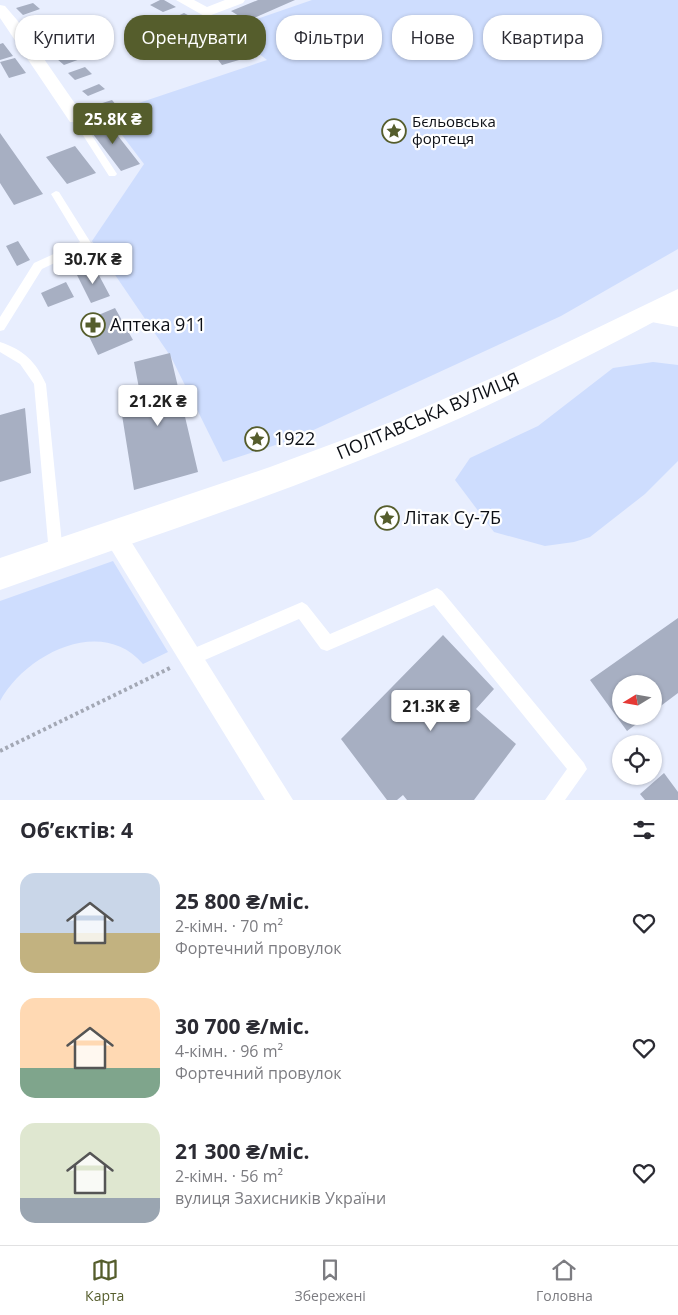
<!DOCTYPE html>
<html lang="uk">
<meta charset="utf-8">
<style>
body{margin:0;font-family:"Open Sans",sans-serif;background:#f7f7f7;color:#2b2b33;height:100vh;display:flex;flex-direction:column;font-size:19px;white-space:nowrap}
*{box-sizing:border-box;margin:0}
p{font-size:16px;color:#7c7c81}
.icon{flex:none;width:28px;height:28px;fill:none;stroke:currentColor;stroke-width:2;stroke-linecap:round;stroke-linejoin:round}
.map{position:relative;height:800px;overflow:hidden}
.side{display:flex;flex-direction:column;background:#fff;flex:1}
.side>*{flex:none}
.hud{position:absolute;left:15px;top:15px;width:649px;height:45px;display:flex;gap:10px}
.needle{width:32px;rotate:259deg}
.fabs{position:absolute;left:612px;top:675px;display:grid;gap:10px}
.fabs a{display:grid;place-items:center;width:50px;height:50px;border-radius:50%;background:#fff;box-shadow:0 1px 4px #0004;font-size:25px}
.price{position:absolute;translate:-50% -42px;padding:0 11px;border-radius:5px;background:#fff;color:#222;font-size:16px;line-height:32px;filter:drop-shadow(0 1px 2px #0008)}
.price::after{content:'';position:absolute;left:50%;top:30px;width:15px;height:11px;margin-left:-8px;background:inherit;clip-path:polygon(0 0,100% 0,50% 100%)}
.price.selected{background:#555d2c;color:#fff}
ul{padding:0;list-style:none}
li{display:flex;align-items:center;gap:15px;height:125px;padding:0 20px}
li span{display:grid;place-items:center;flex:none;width:140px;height:100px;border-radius:15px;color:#555}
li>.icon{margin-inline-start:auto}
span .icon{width:60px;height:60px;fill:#fffc;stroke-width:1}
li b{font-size:21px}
h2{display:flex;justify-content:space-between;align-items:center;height:60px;padding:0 20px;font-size:21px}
.pill{padding:0 18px;border-radius:20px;background:#fff;box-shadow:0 1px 4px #0004;font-size:18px;line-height:45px}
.pill.selected{background:#555d2c;color:#fff}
.dock{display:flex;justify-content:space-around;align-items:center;height:70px;border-top:1px solid #e1e1e2;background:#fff;font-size:14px;color:#7c7c81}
.dock a{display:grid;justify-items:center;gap:2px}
.dock .selected{color:#555d2c}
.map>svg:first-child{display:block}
</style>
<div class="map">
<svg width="678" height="800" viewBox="0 0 678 800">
<rect width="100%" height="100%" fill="#e8eefe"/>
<path fill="#ceddfe" d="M312,0H678V249L561,316L294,439L223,462L171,357L92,241L144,164L106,114L267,60L228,29Z
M653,362L678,365V461L645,494L590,537L574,542L545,546L494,532L455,480L470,458L538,426L613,368Z
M113,561L168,652L143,664C101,615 25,655 0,701V601Z"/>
<path fill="#a7afc2" d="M160,0H164L176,7L163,12L150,5Z
M258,0H295L247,21L231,11Z
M33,3L40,9L23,15L16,8Z
M184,13L201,22L187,28L171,19Z
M46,16L50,22L30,27L26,21Z
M52,26L58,32L39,38L33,32Z
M213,29L227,38L213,44L199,34Z
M62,39L69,49L53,53L46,44Z
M3,43L13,56L0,60V44Z
M238,50L246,58L222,65L215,56Z
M76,52L83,58L64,65L57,59Z
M15,58L26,73L9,78L0,62Z
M85,67L92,74L75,80L68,73Z
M99,84L105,89L88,96L82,91Z
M112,100L117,106L102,112L96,105Z
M104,118L140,164L121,171L86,125Z
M0,133L43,194L14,205L0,183Z
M75,146L96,173L67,184L46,157Z
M18,241L30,260L17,266L6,246Z
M94,266L110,296L91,303L76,273Z
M66,282L74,297L48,307L41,293Z
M115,308L133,340L98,355L82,322Z
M170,353L198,472L134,490L122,415L143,409L134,362Z
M25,408L31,473L0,482V415Z
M678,618V693L654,711V684H621V716H647L627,731L590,680Z
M443,635L494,689L476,709L516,744L474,800H407L403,795L397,800H387L341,739Z
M664,773L678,792V800H645L640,794Z"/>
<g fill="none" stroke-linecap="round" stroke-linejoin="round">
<path stroke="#a3a8b5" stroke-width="4" stroke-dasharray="3 3" stroke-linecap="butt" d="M0,751L172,667"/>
<path fill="#fff" fill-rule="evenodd" d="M73,116H79L117,174L115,176H109L72,118Z
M56,191L59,192L91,243L90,246L42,269L4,330L0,331V317L34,263L80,242L51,194Z
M0,342C24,350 36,362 46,384L63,554L61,559L56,561L51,559L49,554L34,384L20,364L0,352Z
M437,588L442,591L584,763L587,769L565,800H545L567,769L434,605L327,651L321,649L299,619L191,666L185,664L183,658L185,652L302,602L307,605L330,634Z"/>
<path fill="#fff" fill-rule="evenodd" d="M114,524L122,527L293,800H265L106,541L103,534L106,527Z"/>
<path fill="#fff" fill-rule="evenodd" d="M176,0H194L207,7L225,0H245L243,3L206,17Z
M0,5L5,6L17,20L85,118L82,122H70L0,18Z
M649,305L678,309V327L641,320L638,314L641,308Z"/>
<path fill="#fff" fill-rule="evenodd" d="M678,289V309C590,356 502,401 410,440C276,496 137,541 0,590V558L270,467L391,422L512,369Z"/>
</g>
<defs>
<g id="sight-ring" transform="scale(1.25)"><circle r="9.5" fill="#fff" stroke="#555d2c" stroke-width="1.5"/><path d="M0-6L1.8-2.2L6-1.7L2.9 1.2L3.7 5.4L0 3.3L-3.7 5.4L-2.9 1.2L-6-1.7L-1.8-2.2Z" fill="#555d2c"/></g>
<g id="pharmacy-ring" transform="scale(1.25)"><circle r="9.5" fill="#fff" stroke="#555d2c" stroke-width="1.5"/><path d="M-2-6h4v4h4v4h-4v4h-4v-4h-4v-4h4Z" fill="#555d2c"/></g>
</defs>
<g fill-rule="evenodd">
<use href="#sight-ring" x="394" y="131"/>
<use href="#pharmacy-ring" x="93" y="325"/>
<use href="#sight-ring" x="257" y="439"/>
<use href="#sight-ring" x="387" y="518"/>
</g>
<g text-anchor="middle" stroke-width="4.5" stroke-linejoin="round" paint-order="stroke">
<g font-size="15" fill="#0c0f15" stroke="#fff" text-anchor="start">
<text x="412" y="127">Бєльовська<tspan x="412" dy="17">фортеця</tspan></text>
</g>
<g font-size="18" fill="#0c0f15" stroke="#fff" text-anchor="start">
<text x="110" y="331">Аптека 911</text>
<text x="274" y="445">1922</text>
<text x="404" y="524">Літак Су-7Б</text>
</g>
<g font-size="18" fill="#0c0f15" stroke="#fff">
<text transform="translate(428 416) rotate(-23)" y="6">ПОЛТАВСЬКА ВУЛИЦЯ</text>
</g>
</g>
</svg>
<div class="fabs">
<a><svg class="needle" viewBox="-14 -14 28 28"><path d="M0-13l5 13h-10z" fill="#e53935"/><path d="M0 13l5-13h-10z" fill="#7c7c81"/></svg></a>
<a><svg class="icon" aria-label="locate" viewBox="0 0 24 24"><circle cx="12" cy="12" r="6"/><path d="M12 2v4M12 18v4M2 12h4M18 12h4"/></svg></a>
</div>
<b class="price selected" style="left:113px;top:145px">25.8K ₴</b>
<b class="price" style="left:93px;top:285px">30.7K ₴</b>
<b class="price" style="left:158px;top:427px">21.2K ₴</b>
<b class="price" style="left:431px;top:732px">21.3K ₴</b>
<div class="hud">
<a class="pill">Купити</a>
<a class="pill selected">Орендувати</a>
<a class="pill">Фільтри</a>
<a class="pill">Нове</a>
<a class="pill">Квартира</a>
</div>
</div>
<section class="side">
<h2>Об’єктів: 4<svg class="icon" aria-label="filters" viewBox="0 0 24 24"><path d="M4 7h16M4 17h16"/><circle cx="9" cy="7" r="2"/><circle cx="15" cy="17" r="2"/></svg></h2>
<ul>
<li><span style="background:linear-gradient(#c9d6e8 60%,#c2b280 0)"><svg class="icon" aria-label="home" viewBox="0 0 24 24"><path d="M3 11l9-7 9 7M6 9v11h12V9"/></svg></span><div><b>25 800 ₴/міс.</b><p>2-кімн. · 70 m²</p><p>Фортечний провулок</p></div><svg class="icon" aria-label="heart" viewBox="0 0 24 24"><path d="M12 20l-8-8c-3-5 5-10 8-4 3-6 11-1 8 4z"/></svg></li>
<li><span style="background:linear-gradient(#ffd9b3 70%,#7fa58c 0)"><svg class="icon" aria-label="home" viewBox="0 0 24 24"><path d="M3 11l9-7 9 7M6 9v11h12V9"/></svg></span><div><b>30 700 ₴/міс.</b><p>4-кімн. · 96 m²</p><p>Фортечний провулок</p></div><svg class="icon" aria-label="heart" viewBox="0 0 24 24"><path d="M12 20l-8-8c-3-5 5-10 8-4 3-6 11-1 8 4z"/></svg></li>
<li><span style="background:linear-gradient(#dfe7d0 75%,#9aa5b1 0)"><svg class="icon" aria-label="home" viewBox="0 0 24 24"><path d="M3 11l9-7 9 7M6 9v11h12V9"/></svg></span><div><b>21 300 ₴/міс.</b><p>2-кімн. · 56 m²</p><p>вулиця Захисників України</p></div><svg class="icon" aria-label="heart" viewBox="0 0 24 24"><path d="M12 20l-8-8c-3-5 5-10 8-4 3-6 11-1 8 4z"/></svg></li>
</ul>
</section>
<nav class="dock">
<a class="selected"><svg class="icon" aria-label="map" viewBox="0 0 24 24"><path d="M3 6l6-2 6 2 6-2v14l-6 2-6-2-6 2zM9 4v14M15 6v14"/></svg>Карта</a>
<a><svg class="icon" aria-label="saved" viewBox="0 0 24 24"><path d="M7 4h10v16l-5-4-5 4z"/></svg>Збережені</a>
<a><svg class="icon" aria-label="home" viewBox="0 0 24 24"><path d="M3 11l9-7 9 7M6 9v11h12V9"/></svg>Головна</a>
</nav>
